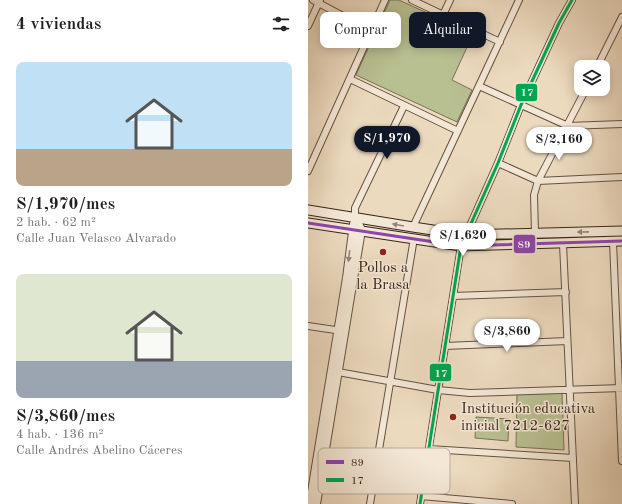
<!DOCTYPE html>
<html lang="es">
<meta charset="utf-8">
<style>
body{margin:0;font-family:"Old Standard TT",serif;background:#f2f2f2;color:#202124;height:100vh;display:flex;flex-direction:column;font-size:15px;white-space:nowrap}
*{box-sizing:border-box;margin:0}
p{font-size:13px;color:#757577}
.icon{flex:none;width:22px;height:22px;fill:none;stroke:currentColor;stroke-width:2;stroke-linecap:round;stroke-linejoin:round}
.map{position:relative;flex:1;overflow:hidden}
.side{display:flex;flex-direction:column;background:#fff;width:308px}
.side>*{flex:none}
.banner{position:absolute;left:12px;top:12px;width:242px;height:36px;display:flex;gap:8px}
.buttons{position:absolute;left:266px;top:60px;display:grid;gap:8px}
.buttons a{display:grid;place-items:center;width:36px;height:36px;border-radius:8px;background:#fff;box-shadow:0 2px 10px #0003;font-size:20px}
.price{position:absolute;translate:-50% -34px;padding:0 9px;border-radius:14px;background:#fff;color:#222;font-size:13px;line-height:26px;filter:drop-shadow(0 1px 2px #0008)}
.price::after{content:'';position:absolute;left:50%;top:24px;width:12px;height:9px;margin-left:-6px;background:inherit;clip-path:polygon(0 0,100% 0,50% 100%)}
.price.current{background:#111827;color:#fff}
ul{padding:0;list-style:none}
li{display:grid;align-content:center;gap:8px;height:212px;padding:0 16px}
li span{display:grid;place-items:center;height:124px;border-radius:8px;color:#555}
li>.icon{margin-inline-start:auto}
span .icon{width:72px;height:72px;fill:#fffc;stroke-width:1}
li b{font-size:17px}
h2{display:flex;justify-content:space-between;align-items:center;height:48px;padding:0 16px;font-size:17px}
.tag{padding:0 14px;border-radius:8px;background:#fff;box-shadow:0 2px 10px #0003;font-size:14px;line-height:36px}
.tag.current{background:#111827;color:#fff}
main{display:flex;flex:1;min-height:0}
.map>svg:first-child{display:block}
</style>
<main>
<section class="side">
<h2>4 viviendas<svg class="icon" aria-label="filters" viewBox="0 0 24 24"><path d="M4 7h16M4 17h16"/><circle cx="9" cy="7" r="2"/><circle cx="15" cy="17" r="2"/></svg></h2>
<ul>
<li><span style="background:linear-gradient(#bfe0f5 70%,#b9a48a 0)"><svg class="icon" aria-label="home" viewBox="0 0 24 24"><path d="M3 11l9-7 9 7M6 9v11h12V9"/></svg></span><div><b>S/1,970/mes</b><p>2 hab. · 62 m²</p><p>Calle Juan Velasco Alvarado</p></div></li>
<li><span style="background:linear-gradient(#dfe7d0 70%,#9aa5b1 0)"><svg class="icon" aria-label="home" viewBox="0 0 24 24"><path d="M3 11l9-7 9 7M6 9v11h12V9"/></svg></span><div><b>S/3,860/mes</b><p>4 hab. · 136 m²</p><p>Calle Andrés Abelino Cáceres</p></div></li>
</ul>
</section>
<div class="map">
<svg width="314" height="504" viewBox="0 0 314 504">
<rect width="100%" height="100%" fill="#ecdabf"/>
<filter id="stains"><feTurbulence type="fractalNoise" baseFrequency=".005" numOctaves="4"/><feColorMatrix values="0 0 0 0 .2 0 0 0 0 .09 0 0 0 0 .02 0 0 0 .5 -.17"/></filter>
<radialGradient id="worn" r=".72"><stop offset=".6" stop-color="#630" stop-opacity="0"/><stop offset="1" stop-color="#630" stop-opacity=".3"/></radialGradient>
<path fill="#b8c092" stroke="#787254" d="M82,0H91L165,34L144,80L164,90L149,122L48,75Z
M254,393L256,450L208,447L209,394Z
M168,417L201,419L200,441L167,438Z"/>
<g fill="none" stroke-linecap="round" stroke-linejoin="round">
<g stroke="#665141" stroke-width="8">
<path id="minor" d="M5,0L63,31
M104,0L192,42
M135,15L142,0
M0,26L12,0
M289,67L314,17
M42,79L150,131
M171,86L260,126L314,124
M190,163L230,181L314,177
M0,171L77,0
M47,217V208L96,106
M105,227L211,0
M227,233L226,195L230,181L278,89
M305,241L314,461
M255,244L267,504
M145,296L258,292
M0,326L34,331
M137,346L259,341
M30,372L130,390L162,393L314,388
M121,449L265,458
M113,496L204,504
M62,504L106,238
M112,504L153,246L190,163L213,105L251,23L264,0"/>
</g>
<g stroke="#665141" stroke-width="10">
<path id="tertiary" d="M2,504L39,278L46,224
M8,504L53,230L47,217"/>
</g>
<g stroke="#392317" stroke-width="11">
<path id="secondary" d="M0,210L105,227L158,235L314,231
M0,223L153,246L314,241"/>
</g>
<use href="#minor" stroke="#f3e7d5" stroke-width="6"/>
<use href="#tertiary" stroke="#f3e7d5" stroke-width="8"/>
<use href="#secondary" stroke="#f3e7d5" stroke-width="9"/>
<g stroke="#f3e7d5" stroke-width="6">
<path id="bus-1" d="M0,223L153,246L314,241"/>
</g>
<g stroke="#f3e7d5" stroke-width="6">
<path id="bus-2" d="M112,504L153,246L190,163L213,105L251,23L264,0"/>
</g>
<use href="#bus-1" stroke="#8e44ad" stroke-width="3"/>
<use href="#bus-2" stroke="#00a651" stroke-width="3"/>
</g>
<defs><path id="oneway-solid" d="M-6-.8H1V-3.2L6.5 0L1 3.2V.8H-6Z"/></defs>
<g fill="#968576">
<use href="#oneway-solid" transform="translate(90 225) rotate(-170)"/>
<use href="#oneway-solid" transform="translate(275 232) rotate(179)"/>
<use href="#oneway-solid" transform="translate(41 256) rotate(97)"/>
</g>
<g fill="#8f2418" stroke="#f3e7d5" stroke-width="1.5">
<circle cx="75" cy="252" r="4"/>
<circle cx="145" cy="417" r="4"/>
</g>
<g text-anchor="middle" stroke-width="3" stroke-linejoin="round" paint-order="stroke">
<g font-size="15" fill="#392317" stroke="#f3e7d5">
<text x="75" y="272">Pollos a<tspan x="75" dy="17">la Brasa</tspan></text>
<text x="153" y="413" text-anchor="start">Institución educativa<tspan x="153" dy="17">inicial 7212-627</tspan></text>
</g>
</g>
<rect x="10" y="448" width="132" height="46" rx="6" fill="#f3e7d5" stroke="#bbac9c" stroke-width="1"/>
<rect x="18" y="460" width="18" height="4" fill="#8e44ad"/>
<rect x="18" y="478" width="18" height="4" fill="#00a651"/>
<g font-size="11" fill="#392317">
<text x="43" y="466">89</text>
<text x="43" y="484">17</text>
</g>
<g stroke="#f3e7d5" stroke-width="1.5">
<rect x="207" y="83" width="23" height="19" rx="4" fill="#00a651"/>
<rect x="205" y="234" width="23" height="20" rx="4" fill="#8e44ad"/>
<rect x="121" y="363" width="23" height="19" rx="4" fill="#00a651"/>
</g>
<g font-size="11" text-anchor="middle" font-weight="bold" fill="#fff">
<text x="219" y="96">17</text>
<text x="216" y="248">89</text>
<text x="133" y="377">17</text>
</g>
<rect width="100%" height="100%" filter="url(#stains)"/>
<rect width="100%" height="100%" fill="url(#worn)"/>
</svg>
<div class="buttons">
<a><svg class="icon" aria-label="layers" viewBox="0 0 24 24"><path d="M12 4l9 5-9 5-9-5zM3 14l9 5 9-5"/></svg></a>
</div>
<b class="price current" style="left:79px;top:160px">S/1,970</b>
<b class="price" style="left:251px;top:161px">S/2,160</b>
<b class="price" style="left:155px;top:257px">S/1,620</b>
<b class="price" style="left:199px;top:353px">S/3,860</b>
<div class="banner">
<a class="tag">Comprar</a>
<a class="tag current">Alquilar</a>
</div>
</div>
</main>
